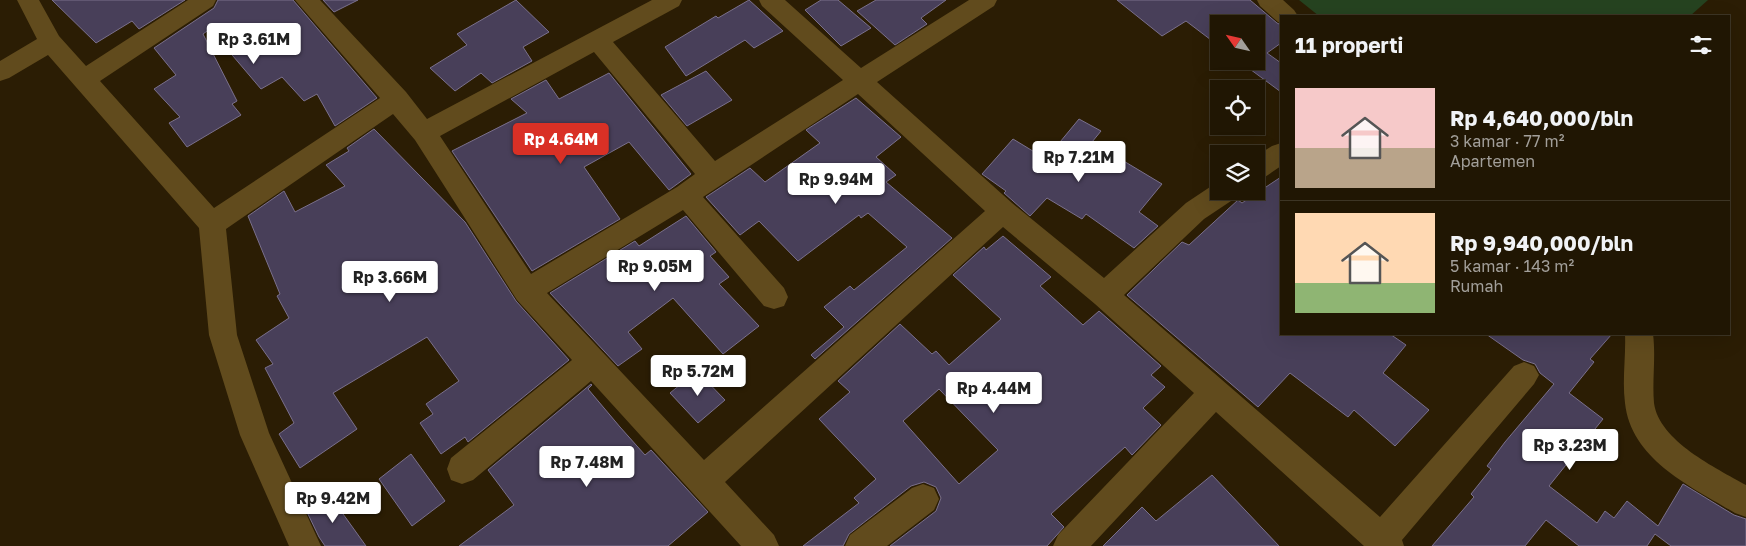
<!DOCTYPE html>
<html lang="id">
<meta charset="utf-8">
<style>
body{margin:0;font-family:"Golos Text",sans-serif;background:#2d2312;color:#f1f3f6;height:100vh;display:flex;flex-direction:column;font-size:19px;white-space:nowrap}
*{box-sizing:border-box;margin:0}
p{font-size:16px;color:#a29f9a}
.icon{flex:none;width:28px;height:28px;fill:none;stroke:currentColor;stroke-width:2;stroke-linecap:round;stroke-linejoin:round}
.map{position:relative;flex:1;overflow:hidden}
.sheet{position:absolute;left:1280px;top:15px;width:450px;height:320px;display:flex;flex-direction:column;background:#201603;border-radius:0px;box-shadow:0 5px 20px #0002,0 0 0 1px #3d3525}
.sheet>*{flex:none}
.needle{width:32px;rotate:304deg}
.fabs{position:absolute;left:1210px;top:15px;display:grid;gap:10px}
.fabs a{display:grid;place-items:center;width:55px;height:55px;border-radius:0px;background:#201603;box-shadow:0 5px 20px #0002,0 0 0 1px #3d3525;font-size:25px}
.price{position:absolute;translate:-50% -42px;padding:0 11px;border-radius:5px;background:#fff;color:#222;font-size:16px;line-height:32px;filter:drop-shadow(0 1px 2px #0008)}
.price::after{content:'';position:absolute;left:50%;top:30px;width:15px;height:11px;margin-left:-8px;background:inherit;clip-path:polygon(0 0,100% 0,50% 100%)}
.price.on{background:#d93025;color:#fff}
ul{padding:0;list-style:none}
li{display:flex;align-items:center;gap:15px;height:125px;padding:0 15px}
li+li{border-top:1px solid #3d3525}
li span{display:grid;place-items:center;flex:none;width:140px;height:100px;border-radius:0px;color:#555}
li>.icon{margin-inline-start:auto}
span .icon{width:60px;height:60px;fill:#fffc;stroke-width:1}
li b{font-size:21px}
h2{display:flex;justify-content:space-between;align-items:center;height:60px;padding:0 15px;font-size:21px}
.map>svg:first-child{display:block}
</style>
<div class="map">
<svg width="1746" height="546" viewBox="0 0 1746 546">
<rect width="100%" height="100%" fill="#2b1d04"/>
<path fill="#264320" d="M1299,0H1708L1690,16H1319Z"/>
<path fill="#483f59" stroke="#7a708c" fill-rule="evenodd" d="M52,0H185L139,29L132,21L96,43Z
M218,0H293L377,98L335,126L317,94L304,101L282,77L261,89L210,29L203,34L237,101L232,104L241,115L187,147L169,123L180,117L154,89L176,75L154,48L214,8Z
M323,0H358L334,12Z
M516,0L549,32L523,47L532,61L492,83L481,73L455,91L430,68L467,45L457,34Z
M749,0L783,31L754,48L745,40L686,76L665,47L716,16L718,18Z
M821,0H838L871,28L841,46L805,10Z
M876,0H946L921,18L927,24L895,45L857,11Z
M1117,0H1250L1277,23L1281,25V43L1267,53L1281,63V92L1239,61H1256V24H1219V46L1186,21L1162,36Z
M706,71L732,100L687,126L661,95Z
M609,73L691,174L669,190L629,142L584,167L620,219L532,271L452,151L527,113L511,99L546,80L559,99Z
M856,98L901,137L876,157L896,175L886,182L952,238L815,359L811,355L844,327L824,307L850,286L854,290L907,247L868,213L861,218L859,215L798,261L759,221L740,235L706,197L750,168L765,182L820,143L806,130Z
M1079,119L1101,131L1092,142L1162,184L1139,212L1158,226L1134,248L1086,214L1082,219L1047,198L1030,216L1004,193L1006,191L982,174L1013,139L1046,159Z
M374,129L465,222L516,301L569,360L468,442L465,437L441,454L420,423L433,414L426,404L459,381L427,337L333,393L357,429L300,468L279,434L294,423L265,368L273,364L256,340L289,318L277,296L280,294L248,216L284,191L295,212L345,186L326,165L349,151L347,148Z
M1281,177V334H1390L1406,345L1383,373L1429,410L1395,446L1354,410L1348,417L1290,373L1258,407L1127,295L1182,242L1189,245L1238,200L1242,203Z
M686,216L716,252L710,256L729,277L719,284L759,326L723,354L673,298L628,332L642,349L618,366L550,293L635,241L639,246Z
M1003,236L1051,277L1040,286L1083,325L1099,311L1161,366L1151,375L1165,387L1143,408L1161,425L1132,455L1125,447L1051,514L1064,527L1047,546H890L936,511L941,498L936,487L924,482L911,486L849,534L843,546H803L859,503L854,498L876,479L819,419L850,392L838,381L900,324L932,354L936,351L949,365L1001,319L953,275L984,247L986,250ZM939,389L998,450L959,484L903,421Z
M1486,334H1612L1590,359L1594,362L1569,393L1603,419L1549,486L1597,523L1605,511L1614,518L1627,501L1658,526L1683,484L1734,515L1746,519V546H1671L1655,534L1647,546H1579L1546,520L1525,546H1432L1474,497L1471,494L1491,469L1487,466L1505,442L1554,384L1540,373L1535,364L1523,360Z
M697,371L725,400L698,423L670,393Z
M591,384L592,385L588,389L620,427L645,455L651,450L708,512L668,546H459L514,505L488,470Z
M411,454L445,501L412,526L379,479Z
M1212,475L1279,546H1103L1142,507L1156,521Z
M328,493L366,546H325L319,537L306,510Z"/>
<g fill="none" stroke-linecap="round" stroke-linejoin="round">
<path fill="#614b1d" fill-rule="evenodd" d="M17,0H39L59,36L86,66L188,0H216L213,6L100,81L214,208L380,98L295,0H320L406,92L427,119L652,0H682L679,6L613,42L715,161L843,80L762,6L759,0H785L861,68L969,0H997L994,6L877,82L1012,203L1104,278L1186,203L1216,183L1219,182V191H1238L1234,199L1204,219L1124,295L1380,517L1514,366L1524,362L1534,366L1539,375L1534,384L1402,540L1404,546H1364L1216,412L1091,546H1053L1058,535L1194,393L1095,304L1003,227L725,482L774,535L779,546H741L591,381L473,480L462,484L451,480L447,469L451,458L572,360L517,300L415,140L393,114L226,229L237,335L269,433L321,546H289L240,435L209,335L199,228L48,55L9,78L0,81V61L37,39ZM594,52L695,174L677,187L531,274L440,136ZM858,94L985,211L704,460L547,293L683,210L764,306L774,309L784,306L788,297L784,288L703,197Z
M1257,0H1283L1294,10L1298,16H1281V23L1278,22L1260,6Z
M1281,143V166L1265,177L1256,180V156L1272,146Z
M1625,334H1653C1656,357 1652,380 1654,403C1659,441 1716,468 1746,485V517L1735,513C1692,487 1631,460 1625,403C1622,380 1626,357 1625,334Z
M923,484L934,488L939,499L934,510L887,546H845L850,535L912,488Z"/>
</g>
</svg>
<div class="fabs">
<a><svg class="needle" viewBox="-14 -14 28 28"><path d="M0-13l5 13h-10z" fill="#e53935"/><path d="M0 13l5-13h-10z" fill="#a29f9a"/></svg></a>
<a><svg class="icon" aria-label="locate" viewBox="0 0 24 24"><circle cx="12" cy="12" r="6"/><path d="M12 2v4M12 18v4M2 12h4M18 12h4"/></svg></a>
<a><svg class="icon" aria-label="layers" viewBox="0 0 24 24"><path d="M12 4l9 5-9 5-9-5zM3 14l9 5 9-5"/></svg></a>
</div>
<b class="price" style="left:254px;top:65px">Rp 3.61M</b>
<b class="price on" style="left:561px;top:165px">Rp 4.64M</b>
<b class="price" style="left:1079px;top:183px">Rp 7.21M</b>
<b class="price" style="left:836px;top:205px">Rp 9.94M</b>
<b class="price" style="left:655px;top:292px">Rp 9.05M</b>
<b class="price" style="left:390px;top:303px">Rp 3.66M</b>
<b class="price" style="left:698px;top:397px">Rp 5.72M</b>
<b class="price" style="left:994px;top:414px">Rp 4.44M</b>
<b class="price" style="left:1570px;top:471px">Rp 3.23M</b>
<b class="price" style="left:587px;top:488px">Rp 7.48M</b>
<b class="price" style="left:333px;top:524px">Rp 9.42M</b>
<section class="sheet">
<h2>11 properti<svg class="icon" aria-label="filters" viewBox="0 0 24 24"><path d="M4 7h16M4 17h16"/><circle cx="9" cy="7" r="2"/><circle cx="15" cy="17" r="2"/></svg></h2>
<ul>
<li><span style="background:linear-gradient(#f6c9c9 60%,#b9a48a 0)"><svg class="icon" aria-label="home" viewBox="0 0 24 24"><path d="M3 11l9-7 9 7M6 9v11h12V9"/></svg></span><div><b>Rp 4,640,000/bln</b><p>3 kamar · 77 m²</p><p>Apartemen</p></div></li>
<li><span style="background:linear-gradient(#ffd9b3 70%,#8fb573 0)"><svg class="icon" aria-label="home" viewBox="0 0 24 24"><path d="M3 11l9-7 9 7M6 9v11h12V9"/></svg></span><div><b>Rp 9,940,000/bln</b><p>5 kamar · 143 m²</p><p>Rumah</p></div></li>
</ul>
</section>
</div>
